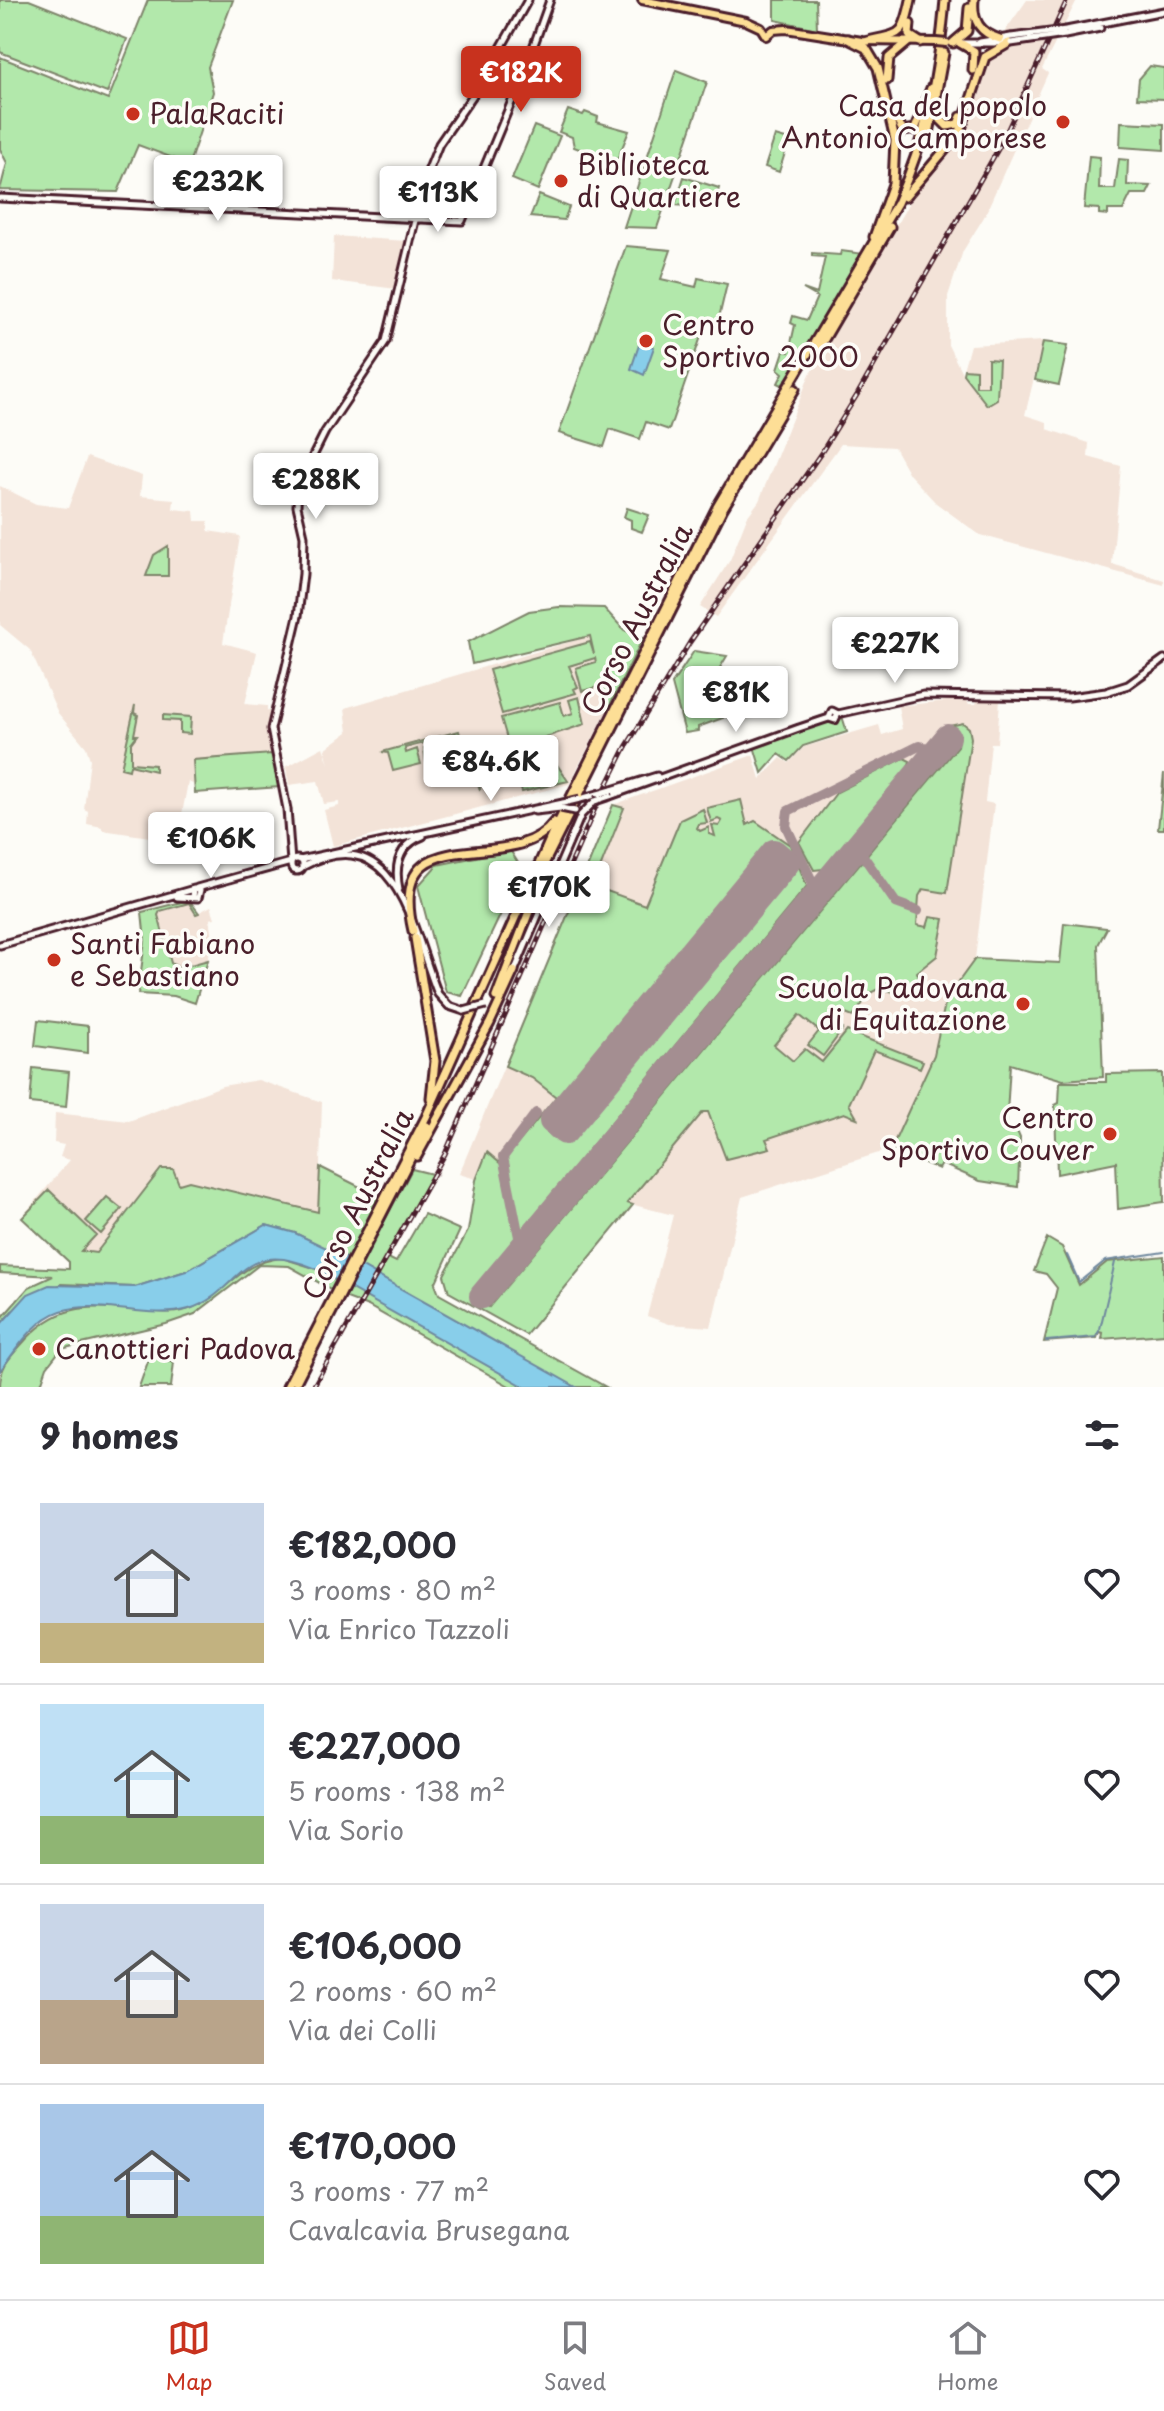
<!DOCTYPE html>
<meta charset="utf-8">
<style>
body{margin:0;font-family:"Playpen Sans",sans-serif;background:#f7f7f7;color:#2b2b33;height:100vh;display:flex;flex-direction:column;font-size:30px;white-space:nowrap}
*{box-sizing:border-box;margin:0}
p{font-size:26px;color:#7c7c81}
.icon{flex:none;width:44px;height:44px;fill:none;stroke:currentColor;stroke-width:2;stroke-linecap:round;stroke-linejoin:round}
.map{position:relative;height:1387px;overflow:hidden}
.sheet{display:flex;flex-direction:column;background:#fff;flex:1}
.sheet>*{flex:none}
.price{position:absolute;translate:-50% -68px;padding:0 18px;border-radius:8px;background:#fff;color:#222;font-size:26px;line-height:52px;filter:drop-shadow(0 2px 4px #0008)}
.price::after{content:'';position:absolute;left:50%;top:48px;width:24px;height:18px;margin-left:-12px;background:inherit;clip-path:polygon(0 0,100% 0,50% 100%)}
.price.on{background:#c8321e;color:#fff}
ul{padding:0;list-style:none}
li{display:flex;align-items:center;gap:24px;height:200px;padding:0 40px}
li+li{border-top:2px solid #e1e1e2}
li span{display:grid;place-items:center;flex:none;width:224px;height:160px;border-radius:0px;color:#555}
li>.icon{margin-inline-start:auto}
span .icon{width:96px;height:96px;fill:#fffc;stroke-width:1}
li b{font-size:34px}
h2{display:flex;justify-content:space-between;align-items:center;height:96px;padding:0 40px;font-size:34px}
.dock{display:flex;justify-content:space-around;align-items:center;height:112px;border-top:2px solid #e1e1e2;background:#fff;font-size:22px;color:#7c7c81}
.dock a{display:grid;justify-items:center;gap:4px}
.dock .on{color:#c8321e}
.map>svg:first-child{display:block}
</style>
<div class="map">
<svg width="1164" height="1387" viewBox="0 0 1164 1387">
<rect width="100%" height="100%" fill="#fdfcf7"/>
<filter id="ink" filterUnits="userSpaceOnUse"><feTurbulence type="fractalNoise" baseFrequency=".0125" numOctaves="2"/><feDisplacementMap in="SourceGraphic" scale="16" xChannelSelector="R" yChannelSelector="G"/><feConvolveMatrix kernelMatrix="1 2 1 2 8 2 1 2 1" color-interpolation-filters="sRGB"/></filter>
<g filter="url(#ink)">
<path fill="#f3e3d8" d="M1027,0H1077L1042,69L1048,73L984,217L963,251L948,296V345L962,373L970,345L1043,341L1025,415L1047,422V429L1089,443L1088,457L1121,466L1112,564L1164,580V585L980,535L936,503L909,474L894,447L841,444L716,617L700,607L730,560L747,517L759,501L810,374L917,189L961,135L973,101L980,93L986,63L1008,49L1005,31Z
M334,236L406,241L397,289L332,281Z
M87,457L142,476L140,496L174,499L173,509L194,511L195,521H208V531L240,536L223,643L257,652L245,704L267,706V710L271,712L268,722L270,750L280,787L195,794L193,784L188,782L177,841L102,830V827L87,824L88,811L84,809L90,759L86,747L58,713L30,650L0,625V486L36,504L68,508Z
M590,636L608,709L569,784L333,846L324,810L339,806V802L324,804L318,781L289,785L286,767L323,747L329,764L325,749L348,732L345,708Z
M966,699L969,704H976L978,699L1000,700L997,743H991L985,802L994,804L975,959L946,999L934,1055L891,1149L742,1197L711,1327L669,1324L647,1316L673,1215L634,1205L526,1335L449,1292L444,1275L472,1220L476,1179L459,1174L613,805L753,755L760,779L781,758L789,763L804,747L879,725L882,735L902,729L898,706Z
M189,903L196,914L211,906L215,918L210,919L213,937L208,960L179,969L171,964L158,915L160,911Z
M258,1080L322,1102L318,1225L197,1190L136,1260L69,1269V1262L21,1218L70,1160L60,1157L64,1145L54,1143L55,1113L129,1121L222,1086Z"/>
<path fill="#b2e8ab" stroke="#7e846b" stroke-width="2" fill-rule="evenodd" d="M0,0H29L127,39L107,93L0,52Z
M148,0H233L208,67L213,92L189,164L138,145L118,192L0,190L7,163L0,149V57L108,100Z
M775,0H816L817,29L775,20Z
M1150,66L1164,68V99L1137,98L1139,79Z
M676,70L707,82L657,228L624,227Z
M568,110L583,115L585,112L598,117L597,122L629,131L616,163L574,147L572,137L559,132Z
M1121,122L1164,124V150L1120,147Z
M534,126L560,136L538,190L512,179Z
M775,136L789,140L779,172L765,167Z
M1089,156L1100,157L1099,189H1115L1119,159L1128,160L1127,185L1151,186L1147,194H1131L1123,210H1108V215L1099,214V209L1084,208Z
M684,177L719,188L713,208L675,205Z
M539,195L569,207L564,220L530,217Z
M626,246L671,250L661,279L696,287L698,278L727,284L718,322L707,319L669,430L646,422L640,439L610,429L604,447L559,433Z
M841,251L864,254L810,346L782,385L778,383L783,373L778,369L784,351L789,352L795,325L791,323L793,316L807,320L817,297L803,289L817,294L825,257L812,256V253L840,255Z
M1043,342L1068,345L1059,385L1035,380Z
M988,359L999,360L997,399L987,405L963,374L964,369L976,370V386H988Z
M627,508L649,515L642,532L631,528V520L624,517Z
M168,546V576H146L154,555Z
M559,607L604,608L624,630L643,638L608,709L602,686L582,691L576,668L596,662L595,658L569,666L578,687L574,689L576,693L502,714L489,670L590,642L594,654L590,636L472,664L468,642L529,611Z
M694,651L727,656L712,681L723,718L698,727V731L685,733L672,684Z
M579,697L585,724L510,749L501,718L560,702L564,716L573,713L569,700Z
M135,705L134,713L138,715L134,735H137L131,743V763L155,765V771L130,765L129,770L121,768Z
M163,715L191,717L190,734L180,733V721L163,720Z
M842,716L847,732L803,746L789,761L779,754L762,773L753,743Z
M963,723L969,728L971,738L947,893L923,889L919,896L917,925L927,927L930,917L944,919L937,956L917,972L919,978L904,995L880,988L870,993L853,1017L838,1011L829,1022L843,1029L823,1056L808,1045L819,1031L799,1015L774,1045L793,1061L805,1049L822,1062L847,1031L923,1061L920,1068L874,1050L849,1104L857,1118L844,1113L766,1139L770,1148L726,1159L708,1112H703L627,1203L633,1205L526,1335L449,1292L444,1275L468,1231L476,1180L487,1152L501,1164L556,1097L532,1078L505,1066L613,805L624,808L593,886L645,905L680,820L703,809L707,823L699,824L697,828L700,831L709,827V834L715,836L712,825L719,826L722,821L718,819L711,822L707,808L741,800L747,825L755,821L790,845L807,886L471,1292L489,1307L958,746L960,735L949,726ZM773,852L787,864L565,1132L553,1121Z
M459,731L466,756L463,757L456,733L452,735L457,753L426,762L424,748L437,744L436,740L405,748L406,753L417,749L421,764L393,771L388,753L382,752Z
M544,745L568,781L522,792L511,754Z
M272,754L280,787L195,793L193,760Z
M507,754L517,787L513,788L508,772L501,774L507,783L501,784L499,782L487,788V778L479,779L480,790L472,764Z
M904,758L910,761L908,768L823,869L814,870L799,842L837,792Z
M1164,773V829H1158Z
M510,850L522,869L462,996L446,992L418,886L437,865Z
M189,900L199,913L196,914L189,903L160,911L158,915L171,963L180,968L208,960L195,1003L174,996L138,994L145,941L142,912Z
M1064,923L1107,928L1098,945L1103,1077L1063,1080L1010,1064L1006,1130L1017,1131L1020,1138L1018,1187L980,1181L942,1164L939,1169L891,1149L934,1055L946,999L975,959L1060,963Z
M38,1020L88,1026V1053L35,1046Z
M33,1068L69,1072L66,1107L30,1103Z
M1162,1073L1164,1202L1118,1209L1116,1162L1057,1174L1055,1105L1059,1103L1060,1082H1106V1074Z
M320,1167L382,1198L351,1261L295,1233L266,1225L186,1271L135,1287L61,1284L12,1311L0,1325V1320L29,1287L53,1276L0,1273V1266L69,1269V1262L22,1218L49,1190L96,1235L81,1251L96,1253L161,1169H173L179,1184L189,1181L318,1212Z
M412,1169L432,1174L386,1257L396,1262L424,1214L460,1230L435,1284L439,1294L606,1387H511L368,1306L344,1297Z
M107,1197L122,1209L101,1234L86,1221Z
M1047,1238L1062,1247L1079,1285L1107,1262L1164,1256V1334L1102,1339L1103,1333L1099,1332L1097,1338L1044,1342L1057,1288L1046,1274L1034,1271Z
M282,1258L314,1268L340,1283L336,1292L289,1266L259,1265L195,1314L166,1324L61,1349L47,1367L40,1387H0C0,1368 8,1359 21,1345C61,1298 93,1307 150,1311C165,1313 177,1314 192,1308C228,1294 237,1262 282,1258Z
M150,1356L174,1362L171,1387H139Z"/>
<path fill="#88ceea" stroke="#6f889e" stroke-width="2" d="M640,342L654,347L644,375L631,369Z
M266,1225L295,1233L339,1254L576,1387H525L314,1268C239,1236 241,1293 189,1309C148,1321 102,1298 61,1311C34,1320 16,1350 0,1371V1325L28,1294L49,1285L135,1287L186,1271Z"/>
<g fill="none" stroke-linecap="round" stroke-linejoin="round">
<path stroke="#6f889e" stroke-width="2" d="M1067,1255L1079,1282L1105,1261L1164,1252
M1108,1293L1115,1262
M1100,1329L1108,1295
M1060,1340L1096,1337L1099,1331
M1046,1341L1058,1340"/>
<path stroke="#a48e91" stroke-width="10" d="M857,847L896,903L918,911
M818,894L786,826L788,811L919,746L928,748L929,760
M529,1240L523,1242L519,1237L503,1157L536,1113"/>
<path stroke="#a48e91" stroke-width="26" d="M774,852L787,863L565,1132L552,1121Z
M482,1296L948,737"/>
<path stroke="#d9d0ce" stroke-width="5" stroke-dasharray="5 2.5" stroke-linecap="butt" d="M434,1172L440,1174"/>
<g stroke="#4a1f2b" stroke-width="11">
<path id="secondary" d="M1066,30L1164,11
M1065,35L1100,28
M980,42L1011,37
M961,43H1007
M0,198L462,221L526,67L550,0
M838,714L923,695L1069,697L1106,692L1128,685L1164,659
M612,790L657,776
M610,796L799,728L829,718L835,720L838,714L832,711L829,718
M580,799L598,794
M535,811L561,808
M291 865a6 6 0 1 1 12 0a6 6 0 1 1-12 0Z
M300,860L563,803
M291,862L287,809L271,729L298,616L303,574L304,536L297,506L298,486L325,432L386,341L425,179L439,144L480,85L528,0
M302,867C397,817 412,930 438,994L449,1006L464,1011
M197,888L291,862
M399,889C394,865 399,845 423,836
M177,897L198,898L200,890L194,889L193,897
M0,945L194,889
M514,972L581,815L595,801"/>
</g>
<g stroke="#4a1f2b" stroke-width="12">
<path id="primary" d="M642,0L746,21L761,28L766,36L773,30L786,29L862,41L936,42"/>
</g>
<g stroke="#4a1f2b" stroke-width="13">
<path id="highway" d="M974,0C972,21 980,33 1000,39
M910,24L909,35L920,42
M848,39L866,48L878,68L895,140L893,184L874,237
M868,41C902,33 903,37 911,0
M953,43L967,31L969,8
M960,43L974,51L973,70
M887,80L889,58L908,42
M939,109L940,119L947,126L958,124L961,117
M895,116L903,131L915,129L931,88
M928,139L944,53
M905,197L960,132L985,57L1009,43
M819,348L890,227
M525,902L722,510L795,389
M413,931C385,810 512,880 554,822
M415,938L435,1061L431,1098
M496,997L540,883
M417,1156L490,1023L514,971
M296,1382L427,1126
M287,1387L426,1117L552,835L717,507L897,203C927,138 939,71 945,0"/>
</g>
<use href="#secondary" stroke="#fdfcf7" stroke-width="5"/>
<use href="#primary" stroke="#fdde96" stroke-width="6"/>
<use href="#highway" stroke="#fdde96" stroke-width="7"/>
<g stroke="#4a1f2b" stroke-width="5">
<path id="rail" d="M313,1387L445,1154L594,811L626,747L690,642L821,453L857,395L1001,144L1067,0"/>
</g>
<use href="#rail" stroke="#fdfcf7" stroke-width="2" stroke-dasharray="6" stroke-linecap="butt"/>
<g stroke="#4a1f2b" stroke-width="11" stroke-linecap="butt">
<path id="secondary-bridge" d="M1011,37L1066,30
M1011,43L1065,35
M598,794L612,790
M595,801L610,796
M563,803L580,799
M561,808L575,811
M464,1011L486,1005"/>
</g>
<g stroke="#4a1f2b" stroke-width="12" stroke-linecap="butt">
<path id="primary-bridge" d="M936,42L947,43"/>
</g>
<use href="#secondary-bridge" stroke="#fdfcf7" stroke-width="5"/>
<use href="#primary-bridge" stroke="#fdde96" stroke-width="6"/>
</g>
</g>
<g fill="#c8321e" stroke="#fdfcf7" stroke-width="3">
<circle cx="133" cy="114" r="8"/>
<circle cx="1063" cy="122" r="8"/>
<circle cx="561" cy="181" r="8"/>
<circle cx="646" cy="341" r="8"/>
<circle cx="54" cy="960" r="8"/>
<circle cx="1023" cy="1004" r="8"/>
<circle cx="1110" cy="1134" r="8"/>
<circle cx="39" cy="1349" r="8"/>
</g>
<g text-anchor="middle" stroke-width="7" stroke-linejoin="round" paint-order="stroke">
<g font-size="28" fill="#4a1f2b" stroke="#fdfcf7" text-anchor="start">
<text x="1047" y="116" text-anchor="end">Casa del popolo<tspan x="1047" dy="32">Antonio Camporese</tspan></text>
<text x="149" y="124">PalaRaciti</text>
<text x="577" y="175">Biblioteca<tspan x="577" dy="32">di Quartiere</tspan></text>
<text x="662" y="335">Centro<tspan x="662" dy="32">Sportivo 2000</tspan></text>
<text x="70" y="954">Santi Fabiano<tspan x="70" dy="32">e Sebastiano</tspan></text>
<text x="1007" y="998" text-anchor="end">Scuola Padovana<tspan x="1007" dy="32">di Equitazione</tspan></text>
<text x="1094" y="1128" text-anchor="end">Centro<tspan x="1094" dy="32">Sportivo Couver</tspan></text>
<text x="55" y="1359">Canottieri Padova</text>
</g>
<g font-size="28" fill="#4a1f2b" stroke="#fdfcf7">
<text transform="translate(637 619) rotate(-63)" y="10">Corso Australia</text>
<text transform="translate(358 1204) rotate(-63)" y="10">Corso Australia</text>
</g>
</g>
</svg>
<b class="price on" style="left:521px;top:114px">€182K</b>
<b class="price" style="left:218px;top:223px">€232K</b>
<b class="price" style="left:438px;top:234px">€113K</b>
<b class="price" style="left:316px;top:521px">€288K</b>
<b class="price" style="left:895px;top:685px">€227K</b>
<b class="price" style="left:736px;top:734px">€81K</b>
<b class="price" style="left:491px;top:803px">€84.6K</b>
<b class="price" style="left:211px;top:880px">€106K</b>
<b class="price" style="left:549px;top:929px">€170K</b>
</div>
<section class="sheet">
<h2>9 homes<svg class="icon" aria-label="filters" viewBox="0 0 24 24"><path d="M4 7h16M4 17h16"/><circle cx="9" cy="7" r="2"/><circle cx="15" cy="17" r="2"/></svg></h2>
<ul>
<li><span style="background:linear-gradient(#c9d6e8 75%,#c2b280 0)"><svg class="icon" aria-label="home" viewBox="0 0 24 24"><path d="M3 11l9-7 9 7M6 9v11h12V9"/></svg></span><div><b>€182,000</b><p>3 rooms · 80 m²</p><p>Via Enrico Tazzoli</p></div><svg class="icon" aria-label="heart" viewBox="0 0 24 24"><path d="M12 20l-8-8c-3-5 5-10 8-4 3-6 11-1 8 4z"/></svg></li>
<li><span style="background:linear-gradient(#bfe0f5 70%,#8fb573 0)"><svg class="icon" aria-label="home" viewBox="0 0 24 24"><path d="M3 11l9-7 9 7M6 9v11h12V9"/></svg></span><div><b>€227,000</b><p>5 rooms · 138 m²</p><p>Via Sorio</p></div><svg class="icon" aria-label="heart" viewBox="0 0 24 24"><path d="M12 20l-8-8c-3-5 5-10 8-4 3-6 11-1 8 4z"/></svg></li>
<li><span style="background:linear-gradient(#c9d6e8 60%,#b9a48a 0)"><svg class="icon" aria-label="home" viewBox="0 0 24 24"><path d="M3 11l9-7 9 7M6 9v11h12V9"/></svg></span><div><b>€106,000</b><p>2 rooms · 60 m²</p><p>Via dei Colli</p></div><svg class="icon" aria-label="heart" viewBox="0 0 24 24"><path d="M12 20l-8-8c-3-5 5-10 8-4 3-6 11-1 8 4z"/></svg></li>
<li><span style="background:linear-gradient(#a9c7e8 70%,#8fb573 0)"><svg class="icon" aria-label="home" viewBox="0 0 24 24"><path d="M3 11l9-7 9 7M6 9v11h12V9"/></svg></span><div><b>€170,000</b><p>3 rooms · 77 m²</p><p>Cavalcavia Brusegana</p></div><svg class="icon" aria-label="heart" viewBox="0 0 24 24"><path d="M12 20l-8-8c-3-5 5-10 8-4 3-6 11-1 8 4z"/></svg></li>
</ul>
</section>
<nav class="dock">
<a class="on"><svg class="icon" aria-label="map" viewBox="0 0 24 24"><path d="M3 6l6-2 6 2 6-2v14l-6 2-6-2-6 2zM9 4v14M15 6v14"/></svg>Map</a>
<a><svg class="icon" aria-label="saved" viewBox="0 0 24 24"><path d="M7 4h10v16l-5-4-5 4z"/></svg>Saved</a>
<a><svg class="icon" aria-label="home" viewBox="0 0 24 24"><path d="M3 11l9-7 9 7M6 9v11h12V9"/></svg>Home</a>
</nav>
